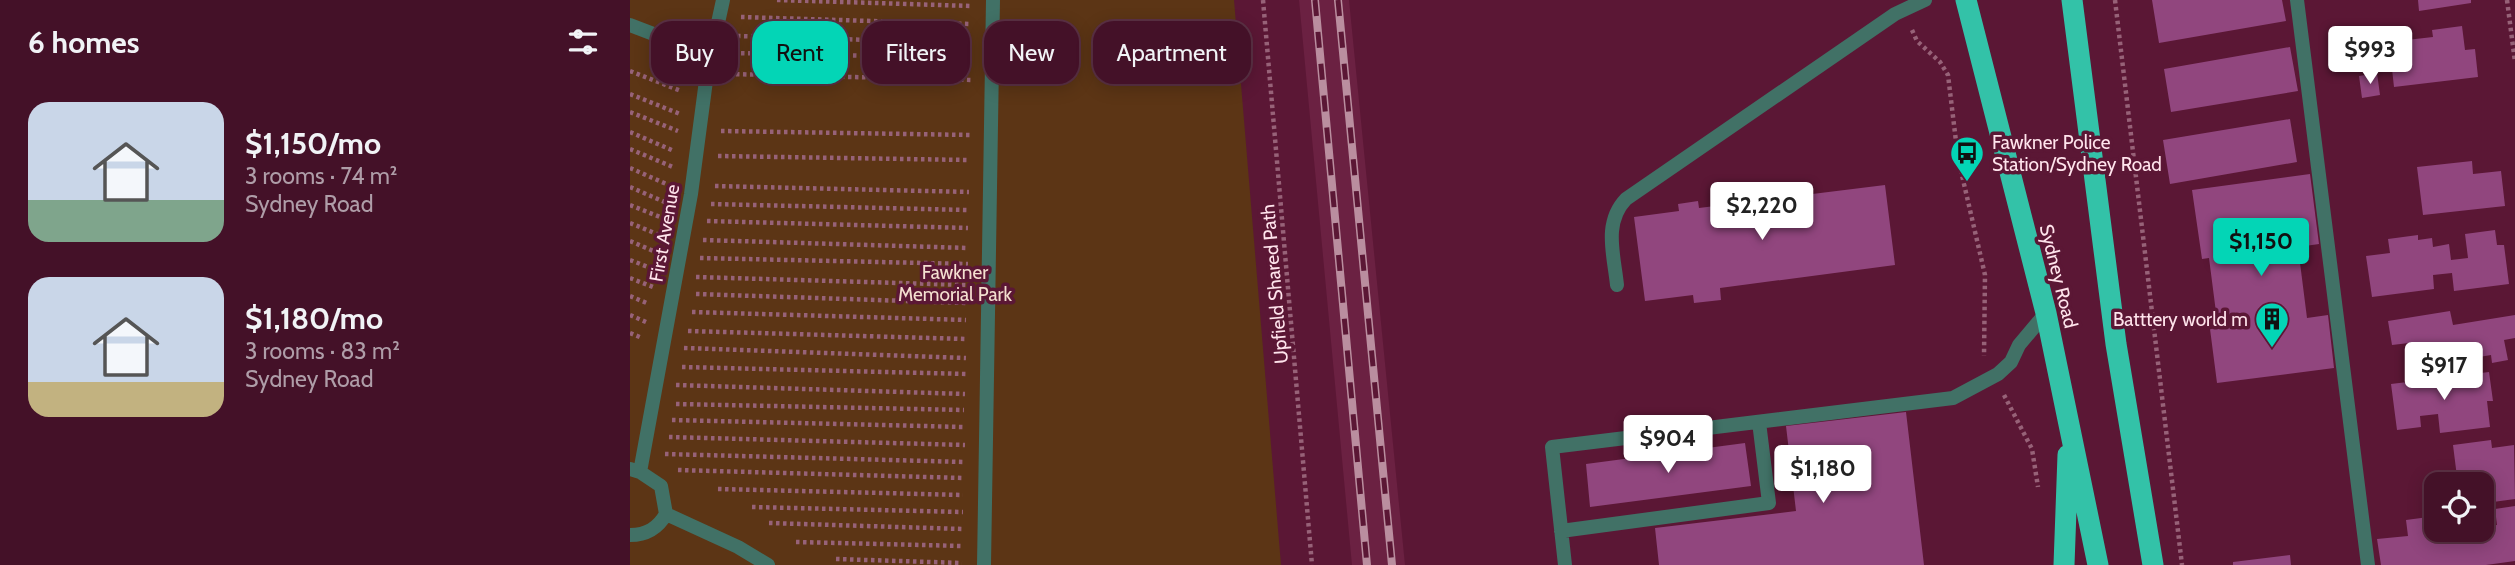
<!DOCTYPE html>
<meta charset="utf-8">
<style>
body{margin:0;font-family:Cabin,sans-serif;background:#4b1a30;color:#f1f3f6;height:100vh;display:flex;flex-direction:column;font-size:26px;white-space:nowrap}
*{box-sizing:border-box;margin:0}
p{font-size:23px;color:#af9da8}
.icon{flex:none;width:38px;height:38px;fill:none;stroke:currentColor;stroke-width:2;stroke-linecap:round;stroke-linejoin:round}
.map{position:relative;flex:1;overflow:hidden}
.details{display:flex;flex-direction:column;background:#441128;width:630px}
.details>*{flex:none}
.hud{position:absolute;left:21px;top:21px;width:665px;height:63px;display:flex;gap:14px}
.tools{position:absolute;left:1794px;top:472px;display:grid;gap:14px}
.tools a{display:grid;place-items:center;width:70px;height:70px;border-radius:14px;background:#441128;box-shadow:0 4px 18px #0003,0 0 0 2px #5c3145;font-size:35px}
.price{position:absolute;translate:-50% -60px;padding:0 16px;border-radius:7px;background:#fff;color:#222;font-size:23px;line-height:46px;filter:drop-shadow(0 2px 4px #0008)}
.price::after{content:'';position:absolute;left:50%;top:42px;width:21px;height:16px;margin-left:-10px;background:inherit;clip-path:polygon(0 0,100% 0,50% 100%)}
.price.selected{background:#03d5b6;color:#111}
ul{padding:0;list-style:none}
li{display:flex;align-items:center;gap:21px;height:175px;padding:0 28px}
li span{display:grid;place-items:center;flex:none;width:196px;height:140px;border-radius:21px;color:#555}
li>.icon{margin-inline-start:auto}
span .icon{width:84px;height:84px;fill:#fffc;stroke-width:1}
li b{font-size:30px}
h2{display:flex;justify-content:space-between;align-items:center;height:84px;padding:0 28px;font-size:30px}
.pill{padding:0 24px;border-radius:21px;background:#441128;box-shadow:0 4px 18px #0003,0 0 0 2px #5c3145;font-size:24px;line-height:63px}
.pill.selected{background:#03d5b6;color:#111}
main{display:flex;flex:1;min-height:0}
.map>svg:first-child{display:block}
</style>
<main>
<section class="details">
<h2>6 homes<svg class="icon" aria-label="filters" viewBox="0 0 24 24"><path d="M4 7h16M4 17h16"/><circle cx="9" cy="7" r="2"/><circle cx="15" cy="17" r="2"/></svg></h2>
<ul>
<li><span style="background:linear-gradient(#c9d6e8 70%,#7fa58c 0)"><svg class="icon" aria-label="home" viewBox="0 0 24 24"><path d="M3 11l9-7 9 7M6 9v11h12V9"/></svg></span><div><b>$1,150/mo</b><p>3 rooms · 74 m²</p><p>Sydney Road</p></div></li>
<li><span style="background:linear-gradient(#c9d6e8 75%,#c2b280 0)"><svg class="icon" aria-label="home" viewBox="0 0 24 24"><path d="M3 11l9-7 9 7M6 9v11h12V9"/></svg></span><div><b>$1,180/mo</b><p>3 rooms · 83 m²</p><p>Sydney Road</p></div></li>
</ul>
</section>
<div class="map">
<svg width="1885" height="565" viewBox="0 0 1885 565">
<rect width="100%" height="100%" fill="#5b1735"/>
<path fill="#6b2142" d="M669,0H719L775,565H722Z"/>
<path fill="#5c3515" d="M0,0H604L651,565H0Z"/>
<path fill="#91467e" d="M1522,0H1652L1656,21L1529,43Z
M1788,0H1841V3L1789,11Z
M1832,26L1835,50L1845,49L1848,77L1764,87L1759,42L1803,37L1802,30Z
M1660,47L1668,91L1541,112L1534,69Z
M1747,73L1750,95L1732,98L1729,76Z
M1660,119L1667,162L1540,184L1533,140Z
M1842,161L1843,174L1871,171L1875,206L1793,215L1787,167Z
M1680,174L1689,244L1668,247L1677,318L1698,315L1704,368L1587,383L1580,329L1588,328L1579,258L1572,259L1562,190Z
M1255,185L1265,265L1090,288L1091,300L1064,303L1063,295L1015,301L1004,217L1049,211L1048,204L1068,201L1069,208Z
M1865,230L1867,245H1874L1879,284L1824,291L1822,273L1803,275L1804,289L1742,297L1736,256L1760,253L1758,239L1788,235V240L1802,238L1803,247L1819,244L1821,260L1838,258L1835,234Z
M1820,311L1823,325L1885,315V338L1874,340L1878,360L1862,363L1861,355L1783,368L1779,343L1762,345L1758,321Z
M1859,372L1863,401H1857L1860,427L1810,433L1808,414L1790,416L1791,427L1767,430L1761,384Z
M1276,412L1294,565H1029L1025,528L1166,511L1156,426Z
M1861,440L1862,448L1884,445L1885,499L1863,502L1861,482L1828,485L1823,445Z
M1115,443L1121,486L960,507L956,464Z
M1885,506V561L1856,565H1751L1747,539L1778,536L1776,520L1806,516V530H1852V526L1867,525L1865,509Z
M1660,555L1661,565H1603V562Z"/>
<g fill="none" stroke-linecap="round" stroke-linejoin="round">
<path stroke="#976278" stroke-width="4.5" stroke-dasharray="3.5 3.5" stroke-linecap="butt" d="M147,0L342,6
M633,0L682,565
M1485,0L1552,565
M1877,0L1885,62
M111,17L340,24
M1282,30L1287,41L1310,62L1318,75L1328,158L1355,275L1354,356
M107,36L343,43
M104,53L340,58
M0,71L51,91
M99,74L342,80
M0,94L50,114
M0,112L48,131
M91,131L341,135
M0,132L44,151
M0,149L43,167
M88,156L338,160
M0,168L41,186
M85,186L339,192
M0,187L37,203
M81,204L338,210
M0,205L35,219
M77,221L338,228
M0,223L32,236
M73,240L338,248
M0,241L28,253
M70,258L338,264
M0,260L26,270
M66,277L337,285
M0,278L23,287
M66,294L337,303
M0,296L19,304
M62,312L336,320
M0,315L16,322
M58,331L336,339
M0,333L12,338
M54,348L336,358
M52,367L337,374
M46,385L335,394
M1374,395L1402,449L1408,487
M46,404L334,410
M42,420L334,427
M39,437L335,445
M35,454L334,462
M48,470L333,478
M88,489L333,495
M122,507L333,512
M139,523L333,529
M166,542L332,546
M206,559L332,563"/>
<path stroke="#417166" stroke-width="14" d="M1667,0L1738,565
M0,25L81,56
M987,285C984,255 973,223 996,199L1265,14L1295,0
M0,469L10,472L31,486L36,514C28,528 17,535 0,535
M10,472L61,194L77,73L93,0
M36,514L108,547L138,565
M931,531L1139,503L1129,422
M354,565L363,0
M935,565L922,447L1323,398L1368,374L1381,362L1389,345L1416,313"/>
<path stroke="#33c2a8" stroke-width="21" d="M1336,0L1416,313L1468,565
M1442,0L1486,344L1523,565
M1434,565L1438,455"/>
<g stroke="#ba8e9f" stroke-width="8">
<path id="rail" d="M685,0L737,565
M708,0L762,565"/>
</g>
<use href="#rail" stroke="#5b1735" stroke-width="5" stroke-dasharray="16" stroke-linecap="butt"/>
</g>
<defs>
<g id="bus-pin" transform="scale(1.75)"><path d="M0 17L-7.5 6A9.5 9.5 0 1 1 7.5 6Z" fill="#03d5b6" stroke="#5b1735"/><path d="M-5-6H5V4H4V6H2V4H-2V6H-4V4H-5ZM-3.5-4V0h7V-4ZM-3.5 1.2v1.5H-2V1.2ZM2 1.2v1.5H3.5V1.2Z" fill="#111"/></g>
<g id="building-pin" transform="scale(1.75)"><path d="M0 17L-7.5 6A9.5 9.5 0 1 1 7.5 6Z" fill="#03d5b6" stroke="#5b1735"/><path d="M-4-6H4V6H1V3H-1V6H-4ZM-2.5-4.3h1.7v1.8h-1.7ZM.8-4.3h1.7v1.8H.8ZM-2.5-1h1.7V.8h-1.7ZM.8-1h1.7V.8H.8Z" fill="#111"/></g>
</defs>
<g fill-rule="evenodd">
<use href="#bus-pin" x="1337" y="153"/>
<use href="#building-pin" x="1642" y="319"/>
</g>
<g text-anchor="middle" stroke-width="7" stroke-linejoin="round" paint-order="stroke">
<g font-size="19" fill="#ffe4ec" stroke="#5b1735" text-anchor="start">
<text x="1362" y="149">Fawkner Police<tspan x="1362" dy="22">Station/Sydney Road</tspan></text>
<text x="1618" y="326" text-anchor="end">Batttery world m</text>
</g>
<g font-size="19" fill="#ffe4ec" stroke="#5b1735">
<text transform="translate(34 233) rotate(-80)" y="7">First Avenue</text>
<text transform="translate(1429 276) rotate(76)" y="7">Sydney Road</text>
<text transform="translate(644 284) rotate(-95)" y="7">Upfield Shared Path</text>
</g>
<g font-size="19" fill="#f4dfd0" stroke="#5b1735">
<text x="325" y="279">Fawkner<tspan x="325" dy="22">Memorial Park</tspan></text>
</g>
</g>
</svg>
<div class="tools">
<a><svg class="icon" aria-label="locate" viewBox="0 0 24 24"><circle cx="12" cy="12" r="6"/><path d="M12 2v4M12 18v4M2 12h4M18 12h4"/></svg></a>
</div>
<b class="price" style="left:1740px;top:86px">$993</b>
<b class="price" style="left:1132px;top:242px">$2,220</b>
<b class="price selected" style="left:1631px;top:278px">$1,150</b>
<b class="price" style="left:1814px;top:402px">$917</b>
<b class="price" style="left:1038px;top:475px">$904</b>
<b class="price" style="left:1193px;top:505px">$1,180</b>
<div class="hud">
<a class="pill">Buy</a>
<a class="pill selected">Rent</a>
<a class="pill">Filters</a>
<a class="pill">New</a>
<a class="pill">Apartment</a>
</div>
</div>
</main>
